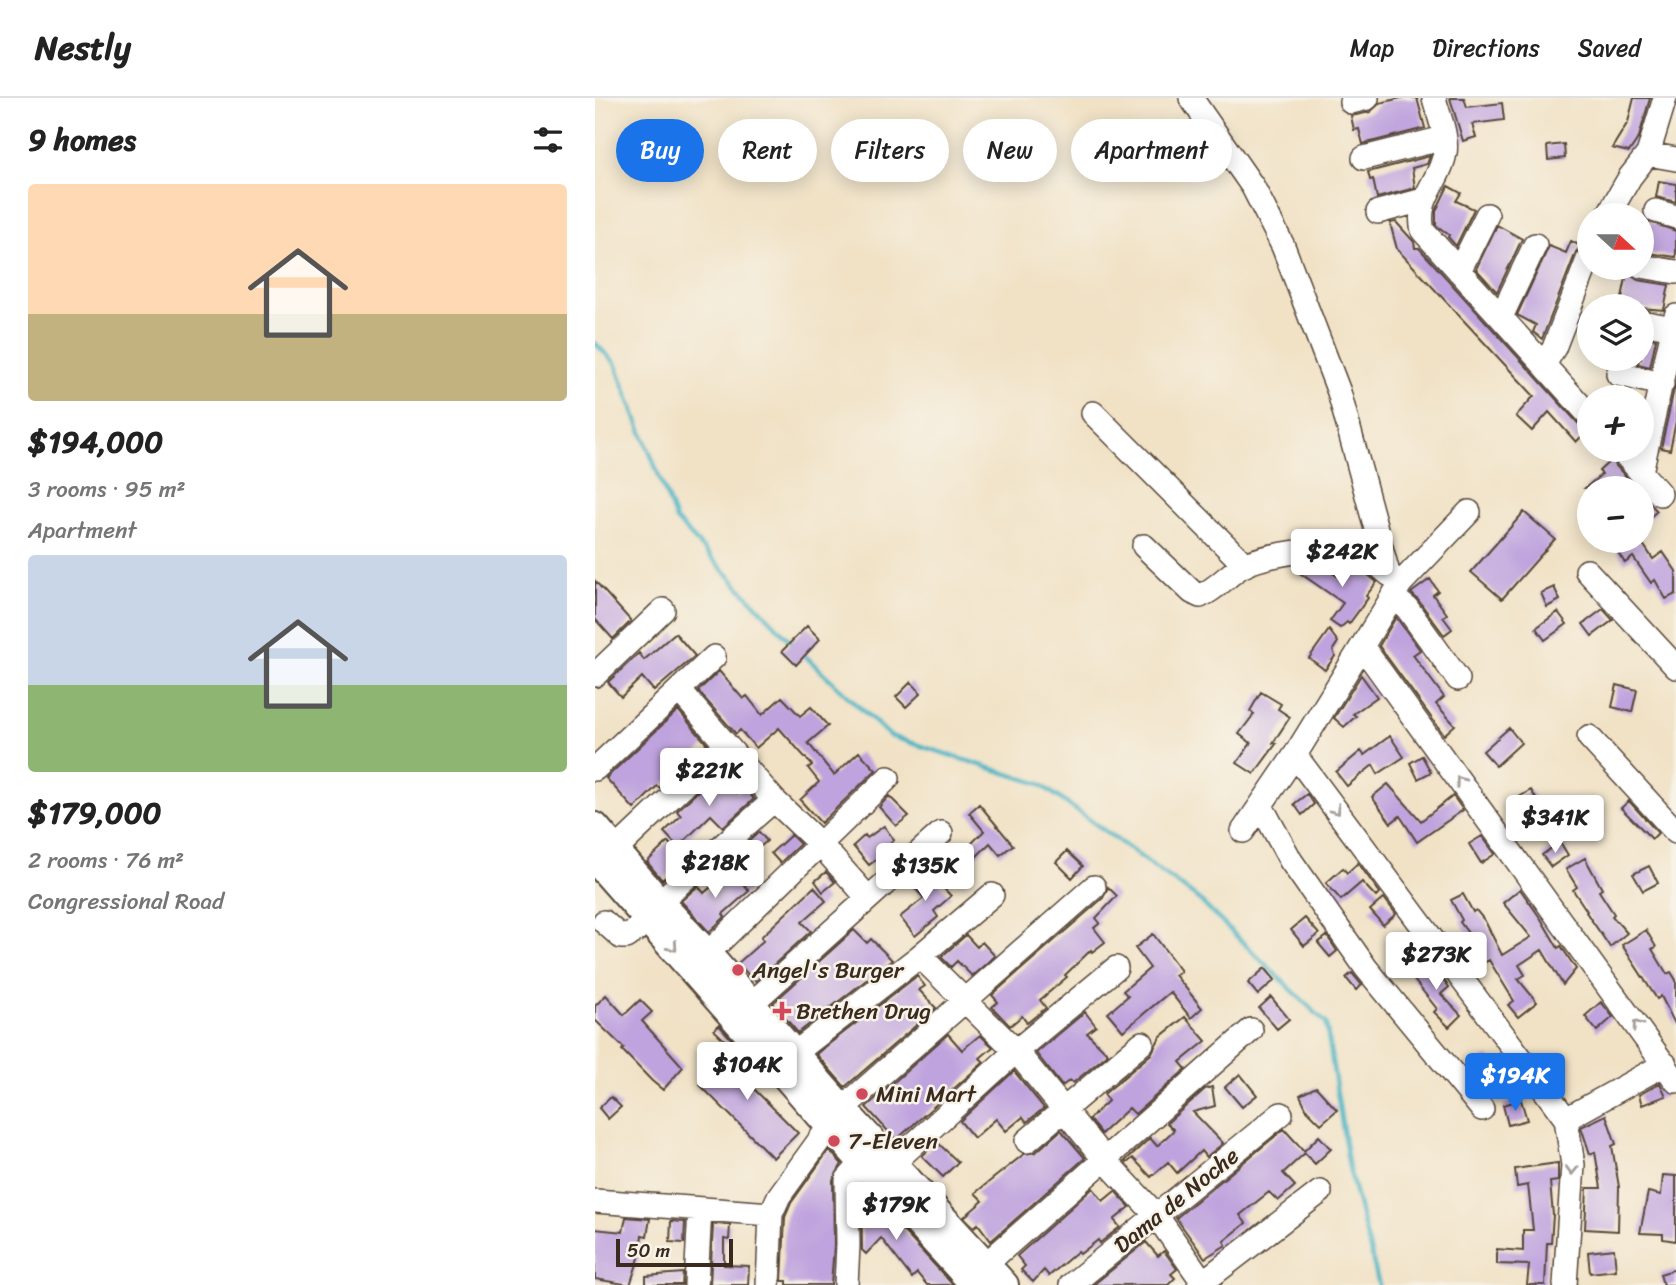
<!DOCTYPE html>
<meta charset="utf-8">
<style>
body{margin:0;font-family:Sriracha,sans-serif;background:#f2f2f2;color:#222;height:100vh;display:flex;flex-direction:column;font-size:26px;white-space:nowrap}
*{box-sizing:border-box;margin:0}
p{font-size:23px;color:#767676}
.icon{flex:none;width:38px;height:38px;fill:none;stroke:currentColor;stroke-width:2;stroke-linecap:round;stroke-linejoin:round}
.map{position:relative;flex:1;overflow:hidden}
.sheet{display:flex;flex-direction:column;background:#fff;width:595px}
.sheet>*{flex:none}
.guide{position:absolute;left:21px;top:21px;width:665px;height:63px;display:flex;gap:14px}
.needle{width:46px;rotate:111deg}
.tools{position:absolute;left:982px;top:105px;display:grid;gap:14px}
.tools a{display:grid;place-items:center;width:77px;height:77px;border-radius:50%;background:#fff;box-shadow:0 4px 18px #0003;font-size:35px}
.scale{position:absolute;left:21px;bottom:18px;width:117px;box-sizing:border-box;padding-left:7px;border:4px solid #3b2a1e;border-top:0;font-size:19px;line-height:24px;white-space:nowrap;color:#3b2a1e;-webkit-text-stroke:5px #f7f3e8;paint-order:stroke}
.price{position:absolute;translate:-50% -60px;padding:0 16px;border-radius:7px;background:#fff;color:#222;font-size:23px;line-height:46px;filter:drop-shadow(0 2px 4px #0008)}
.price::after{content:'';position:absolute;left:50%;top:42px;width:21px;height:16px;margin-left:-10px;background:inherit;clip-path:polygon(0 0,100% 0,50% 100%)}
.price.on{background:#1a73e8;color:#fff}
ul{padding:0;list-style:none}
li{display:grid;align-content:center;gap:14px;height:371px;padding:0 28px}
li span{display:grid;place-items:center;height:217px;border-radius:7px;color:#555}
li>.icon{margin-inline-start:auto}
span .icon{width:126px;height:126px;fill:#fffc;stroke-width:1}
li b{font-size:30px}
h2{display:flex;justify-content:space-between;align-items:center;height:84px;padding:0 28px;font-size:30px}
.tag{padding:0 24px;border-radius:32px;background:#fff;box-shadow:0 4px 18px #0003;font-size:24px;line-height:63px}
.tag.on{background:#1a73e8;color:#fff}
header{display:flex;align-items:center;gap:42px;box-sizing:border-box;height:98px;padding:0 35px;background:#fff;border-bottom:2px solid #e0e0e0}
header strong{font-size:33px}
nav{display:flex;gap:38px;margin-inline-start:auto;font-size:24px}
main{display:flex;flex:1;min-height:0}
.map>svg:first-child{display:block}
</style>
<header>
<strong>Nestly</strong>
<nav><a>Map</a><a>Directions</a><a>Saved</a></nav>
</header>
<main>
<section class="sheet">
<h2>9 homes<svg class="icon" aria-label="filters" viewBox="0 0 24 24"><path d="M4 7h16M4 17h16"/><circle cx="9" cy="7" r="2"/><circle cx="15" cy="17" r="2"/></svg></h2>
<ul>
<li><span style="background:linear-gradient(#ffd9b3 60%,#c2b280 0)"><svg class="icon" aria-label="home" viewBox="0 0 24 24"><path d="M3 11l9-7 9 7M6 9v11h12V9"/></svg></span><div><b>$194,000</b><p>3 rooms · 95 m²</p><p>Apartment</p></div></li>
<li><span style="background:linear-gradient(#c9d6e8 60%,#8fb573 0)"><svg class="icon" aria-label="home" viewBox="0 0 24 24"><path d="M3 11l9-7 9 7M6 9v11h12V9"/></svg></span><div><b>$179,000</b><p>2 rooms · 76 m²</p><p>Congressional Road</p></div></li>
</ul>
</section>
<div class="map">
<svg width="1081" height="1187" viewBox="0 0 1081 1187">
<rect width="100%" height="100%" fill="#f7f3e8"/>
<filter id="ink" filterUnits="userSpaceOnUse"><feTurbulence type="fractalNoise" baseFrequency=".0143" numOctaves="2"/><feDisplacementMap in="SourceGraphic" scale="14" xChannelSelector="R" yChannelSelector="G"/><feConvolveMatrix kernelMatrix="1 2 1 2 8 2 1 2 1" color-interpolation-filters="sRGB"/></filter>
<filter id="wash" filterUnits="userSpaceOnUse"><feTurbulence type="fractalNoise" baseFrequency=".00686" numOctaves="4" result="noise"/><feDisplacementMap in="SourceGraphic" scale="28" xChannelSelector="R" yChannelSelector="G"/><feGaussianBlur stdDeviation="1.57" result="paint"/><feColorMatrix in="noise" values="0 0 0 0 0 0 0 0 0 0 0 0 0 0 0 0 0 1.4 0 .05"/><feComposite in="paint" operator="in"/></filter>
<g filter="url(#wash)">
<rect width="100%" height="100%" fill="#f1e2c6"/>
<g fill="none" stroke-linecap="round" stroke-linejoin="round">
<path stroke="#46b3c3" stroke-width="4.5" d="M0,245L20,265L81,422L200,548
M206,554L295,638L445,686L601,799L731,925L754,1070L784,1187"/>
</g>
<g id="blocks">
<path fill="#bfa3de" d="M806,0H822L830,30L768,46L764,31L759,32L756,18L775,14L785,5Z
M855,0H869L872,9L907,5L909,22L877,26L881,39L868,43Z
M1039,0H1055L1044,39L1034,54L1017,50L1033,24Z
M969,46L970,60L953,62L952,48Z
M835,58L832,66L817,70L820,90L782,100L778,81L775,82L773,74Z
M1064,83L1081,86V104L1061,99Z
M853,88L866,95L861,103L879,111L861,148L853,139L854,137L841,127V113Z
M1052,123L1081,133V159L1046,154V136H1049Z
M801,124L819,144L820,150H824L991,334L981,344L954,314L937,333L921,318L939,298L802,151L795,125Z
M902,127L927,141L902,194L881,171Z
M976,143L986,148L981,154L947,241L938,234L941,227L922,217L954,148L971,155Z
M1033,170L1037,178L1043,182L1074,187L1069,212L1046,210V208L1026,205Z
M1046,238L1061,241L1055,269L1043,266L1044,261H1046Z
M1081,282V323L1075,352L1066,350Z
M1016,362L1041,390H990L1007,376L1004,373Z
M1046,396L1062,413L1046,427Z
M929,414L960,441L907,501L876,474Z
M1015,443H1046L1058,461L1068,454L1081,473V496L1071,501L1060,482L1056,485L1038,459L1030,465Z
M725,466L745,480L755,466L760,467L782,484L771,498L773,500L754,526L752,524L745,530L735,523L748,505L699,471L701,468Z
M835,481L843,493L838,497L852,516L848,519L857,531L849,537L823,502L816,495Z
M0,483L36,523L18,541L0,521Z
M959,489L965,502L952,509L946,495Z
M1008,511L1018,522L997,538L988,526Z
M963,514L972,526L950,542L941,530Z
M801,519L825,552L818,557L849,599L841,606L860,627L849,637L784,548Z
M212,528L225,541L201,567L187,553Z
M734,532L743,544L738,552L740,558L730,572L714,560Z
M80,535L100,558L59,593L47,579L26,599L13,584L44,555L49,562Z
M124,573L148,601L152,598L167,617L187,599L205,618L216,609L233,628L213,645L239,677L264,654L281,672L226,725L205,702L224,684L213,670L217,667L184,630L161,650L145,632L141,636L103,593Z
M766,577L782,599L758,616L761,618L749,629L739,620Z
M316,584L326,595L311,609L301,599Z
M1022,587L1042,592L1037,614L1017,609Z
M666,594L686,606L683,611L695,619L678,645L681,646L659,676L642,665L656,645L644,636L659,616L655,613Z
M83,612L112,646L65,690L62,688L39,711L11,680Z
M914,630L926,645L901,668L888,653Z
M795,638L809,659L783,676L778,667L752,688L741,674L766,653L769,657Z
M827,658L836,674L823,681L815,665Z
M124,673L142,695L149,689L159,701L128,729L116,717L83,749L69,734L86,718L82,713Z
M793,686L826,723L858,698L868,712L822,744L805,718L796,725L777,699Z
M936,692L945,708L926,719L917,703Z
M712,696L719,706L707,717L699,706Z
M294,698L314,718L301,728L284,709Z
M1034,703L1063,735L1057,741L1026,710Z
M384,706L418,747L405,757L395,745L377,763L368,754L389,733L374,715Z
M289,728L299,742L283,753L287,757L274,767L258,748L270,737L272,740Z
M164,734L172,743L158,755L150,747Z
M196,737L205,746L185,765L176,755Z
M887,738L900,756L886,765L874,746Z
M73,744L90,762L67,782L52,764Z
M965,744L973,757L956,769L947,757Z
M472,753L488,768L477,780L461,764Z
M990,760L1007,791L1004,793L1019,816L1017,818L1032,835L1015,849L991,814L992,813L978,792L982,789L971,771Z
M763,765L785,795L781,799L767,784L746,802L731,785L748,770L752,775Z
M1054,768L1063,785L1048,793L1038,776Z
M136,772L154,793L128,816L130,819L114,834L86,803L103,788L109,795Z
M325,773L335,783L339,780L356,798L339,813L343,819L320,838L305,819L329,800L313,783Z
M231,774L240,784L228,794L220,783Z
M219,789L231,803L207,824L216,833L161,883L157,881L143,865L169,842L166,839Z
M513,789L522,798L501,820L505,825L499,830L510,844L497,854L496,852L470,877L472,879L445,902L451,910L432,925L427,918L415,928L397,909L403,904L397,897L508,800Z
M925,791L946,821L963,850L966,848L981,871L968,887L947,852L924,867L930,877L923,881L942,904L923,919L913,907L919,903L894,862L887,866L877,848L881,846L865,824L867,822L856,802L868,796L878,814L881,812L890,823L907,857L936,839L908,805Z
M789,800L801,816L788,827L775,812Z
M710,820L724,836L709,848L696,832Z
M259,832L272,845L276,841L297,862L203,935L178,905Z
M1051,832L1061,849L1057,851L1072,876L1076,874L1081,882V928L1066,898L1062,901L1027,847Z
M558,836L586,873L580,877L607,910L596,920L575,894L528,933L513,915L533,898L528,893L555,870L540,850Z
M371,837L382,849L387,844L400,858L377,878L362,863L356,869L346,859Z
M732,838L742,853L735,859L723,845Z
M833,862L854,889L846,896L866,917L854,929L839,914L842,911L815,877Z
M670,870L680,882L663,897L653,885Z
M757,875L767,887L761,892L751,880Z
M322,878L330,888L324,892L341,910L250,989L221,956Z
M11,897L29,917L45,902L57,914L47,923L88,969L68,992L57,983L27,952L29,950L0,922V908Z
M676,899L694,921L682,931L664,910Z
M1006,904L1018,919L1002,933L990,918Z
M490,914L501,928L492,935L513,956L478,985L475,982L467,988L441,955Z
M590,919L611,943L585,964L591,971L540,1016L534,1010L506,1036L494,1021L513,1003L509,996L556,956L565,939Z
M124,927L155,962L142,974L203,1035L178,1060L105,987L140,952L119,932Z
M353,936L367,952L385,937L398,949L385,960L389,964L301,1042L271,1009Z
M894,959L902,978L885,986L877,966Z
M419,973L449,1010L432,1024L428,1019L411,1033L401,1021L379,1040L365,1023Z
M645,976L662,997L647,1009L630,989Z
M1065,985L1071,998L1047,1007L1044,997Z
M617,989L620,1008L598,1014L628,1045L625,1048L611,1059L606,1053L582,1075L573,1064L556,1079L538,1060L532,1065L530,1063L555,1040L562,1048L579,1032L572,1025L610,991Z
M721,989L742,1012L726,1026L712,1012L705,997Z
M16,999L26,1009L13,1021L4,1010Z
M926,1002L932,1022L913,1027L908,1007Z
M1011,1017L1021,1046L1017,1048L1024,1089L1023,1133L990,1131L992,1090H1006L1000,1054L995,1056L986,1029Z
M689,1031L709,1053L724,1038L736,1051L720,1066L710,1055L688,1075L700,1088L683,1103L674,1094L645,1117L651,1125L629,1143L631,1147L610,1160L581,1120Z
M466,1032L490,1060L396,1143L383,1126L379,1129L369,1119L388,1103L380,1095L429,1056L441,1054Z
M342,1044L363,1064L348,1079L327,1058Z
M234,1052L247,1066L238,1082L239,1147L236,1187H192V1183H187L190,1119L196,1105Z
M963,1065V1083L955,1084L958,1117L956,1145H952L950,1187H932L934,1167L902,1166V1151L928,1153V1132H938L933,1087L922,1089L920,1071Z
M1068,1077L1081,1078V1143L1068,1141V1136L1045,1135L1053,1094L1066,1097Z
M266,1087L358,1187H332L322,1175L317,1180L286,1140L271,1156L267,1152Z
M498,1090L508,1103L520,1093L535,1109L519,1122L525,1129L505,1145L503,1142L485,1156L483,1153L454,1178L449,1172L438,1184L426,1172L430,1168L422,1158Z
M31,1119L55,1121L52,1138L47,1137L44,1160L35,1187L0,1181V1131L28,1134Z
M76,1123L90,1124L89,1145L75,1144Z
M118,1126L135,1127L134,1142L129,1141V1167L154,1168L153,1187H115Z
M551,1144L563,1158L569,1153L582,1171L576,1176L580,1180L573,1187H498Z
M1019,1151L1021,1172L995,1175L993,1154Z
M1081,1171V1187H1068L1065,1176Z
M88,1175L87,1187H51V1178Z"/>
</g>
</g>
<g filter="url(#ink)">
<use href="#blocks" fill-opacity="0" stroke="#564637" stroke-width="2"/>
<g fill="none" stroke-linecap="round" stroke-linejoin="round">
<g stroke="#564637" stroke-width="26">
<path id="minor" d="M596,0L658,89L688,148L744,294L793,475
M839,0C843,16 853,38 850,55C845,85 820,99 828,133L994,317
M756,4L772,0
M1053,56L1081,61
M769,60L849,40
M1061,113L1081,119
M783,114L828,102
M1013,117L1035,79L1053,56L1070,0
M1046,168L1081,174
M864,173L892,117
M906,219L940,147
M1046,224L1079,230
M949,267L959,250L994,159
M1023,276L1067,286
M498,315L650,467
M1026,352L1065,396
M1046,374L1081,218
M549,448L597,494L605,498C622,491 633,476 649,467C672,456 735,447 760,453C772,455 786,470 795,477
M992,473L1081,569
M798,499L812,510L863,581
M767,548L1081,983
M0,577L68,512
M84,592L179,702L225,746L273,800
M994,639L1081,734
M700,657L971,1021L978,1067L970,1187
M0,671L119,559
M666,708L696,763L771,870L887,1011
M648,733L700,657L806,485L874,414
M9,763L131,647
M64,804L179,702
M9,824L26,839H32L54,822
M112,856L293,680
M325,858L421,953L509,1061L561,1117L610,1187
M156,906L346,735
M200,955L325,858L397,797
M971,1021L1070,966
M432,1043L547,945
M284,1078L421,953L521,870
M0,1103L176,1116
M391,1166L656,932
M101,1187L105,1111
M173,1187L176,1116L184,1098L247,1011L499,789
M251,1187L253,1147L252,1082L268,1064
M476,1187L686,1016
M604,1187L725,1094"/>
</g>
<g stroke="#564637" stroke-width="32">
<path id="major" d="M0,729L64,804L112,856L247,1011L409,1187
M0,761L235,1028L380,1187"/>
</g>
<use href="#minor" stroke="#fff" stroke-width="23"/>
<use href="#major" stroke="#fff" stroke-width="28"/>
</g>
<defs><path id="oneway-chevron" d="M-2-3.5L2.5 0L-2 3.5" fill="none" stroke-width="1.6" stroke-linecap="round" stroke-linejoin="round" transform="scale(1.75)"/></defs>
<g stroke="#a79f9a">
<use href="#oneway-chevron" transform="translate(865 683) rotate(-126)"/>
<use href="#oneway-chevron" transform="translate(741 712) rotate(53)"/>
<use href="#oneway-chevron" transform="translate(78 849) rotate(49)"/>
<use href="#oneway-chevron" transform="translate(1042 927) rotate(-126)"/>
<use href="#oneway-chevron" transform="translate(977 1072) rotate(91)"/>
</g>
</g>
<g fill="#d1495b" stroke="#f7f3e8" stroke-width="2.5">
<circle cx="143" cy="872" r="7"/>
<path d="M183.5 902.5h7v7h7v7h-7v7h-7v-7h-7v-7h7z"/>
<circle cx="267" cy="996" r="7"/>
<circle cx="239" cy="1043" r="7"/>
</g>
<g text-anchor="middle" stroke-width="5" stroke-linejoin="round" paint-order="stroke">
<g font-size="23" fill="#3b2a1e" stroke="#f7f3e8" text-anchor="start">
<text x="157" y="880">Angel's Burger</text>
<text x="201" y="921">Brethen Drug</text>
<text x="281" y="1004">Mini Mart</text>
<text x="253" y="1051">7-Eleven</text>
</g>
<g font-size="23" fill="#3b2a1e" stroke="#f7f3e8">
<text transform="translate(581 1102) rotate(-39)" y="8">Dama de Noche</text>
</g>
</g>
</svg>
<div class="tools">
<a><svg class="needle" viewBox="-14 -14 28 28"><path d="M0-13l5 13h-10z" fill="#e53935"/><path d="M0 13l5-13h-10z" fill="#767676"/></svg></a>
<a><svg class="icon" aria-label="layers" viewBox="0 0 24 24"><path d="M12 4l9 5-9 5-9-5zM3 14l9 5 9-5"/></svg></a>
<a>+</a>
<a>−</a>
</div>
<div class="scale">50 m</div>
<b class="price" style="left:747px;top:491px">$242K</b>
<b class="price" style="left:114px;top:710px">$221K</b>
<b class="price" style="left:960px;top:757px">$341K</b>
<b class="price" style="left:120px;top:802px">$218K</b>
<b class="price" style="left:330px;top:805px">$135K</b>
<b class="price" style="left:841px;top:894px">$273K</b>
<b class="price" style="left:152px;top:1004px">$104K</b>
<b class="price on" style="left:920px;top:1015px">$194K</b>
<b class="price" style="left:301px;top:1144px">$179K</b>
<div class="guide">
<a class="tag on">Buy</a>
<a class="tag">Rent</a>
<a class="tag">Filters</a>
<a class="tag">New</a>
<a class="tag">Apartment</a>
</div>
</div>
</main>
